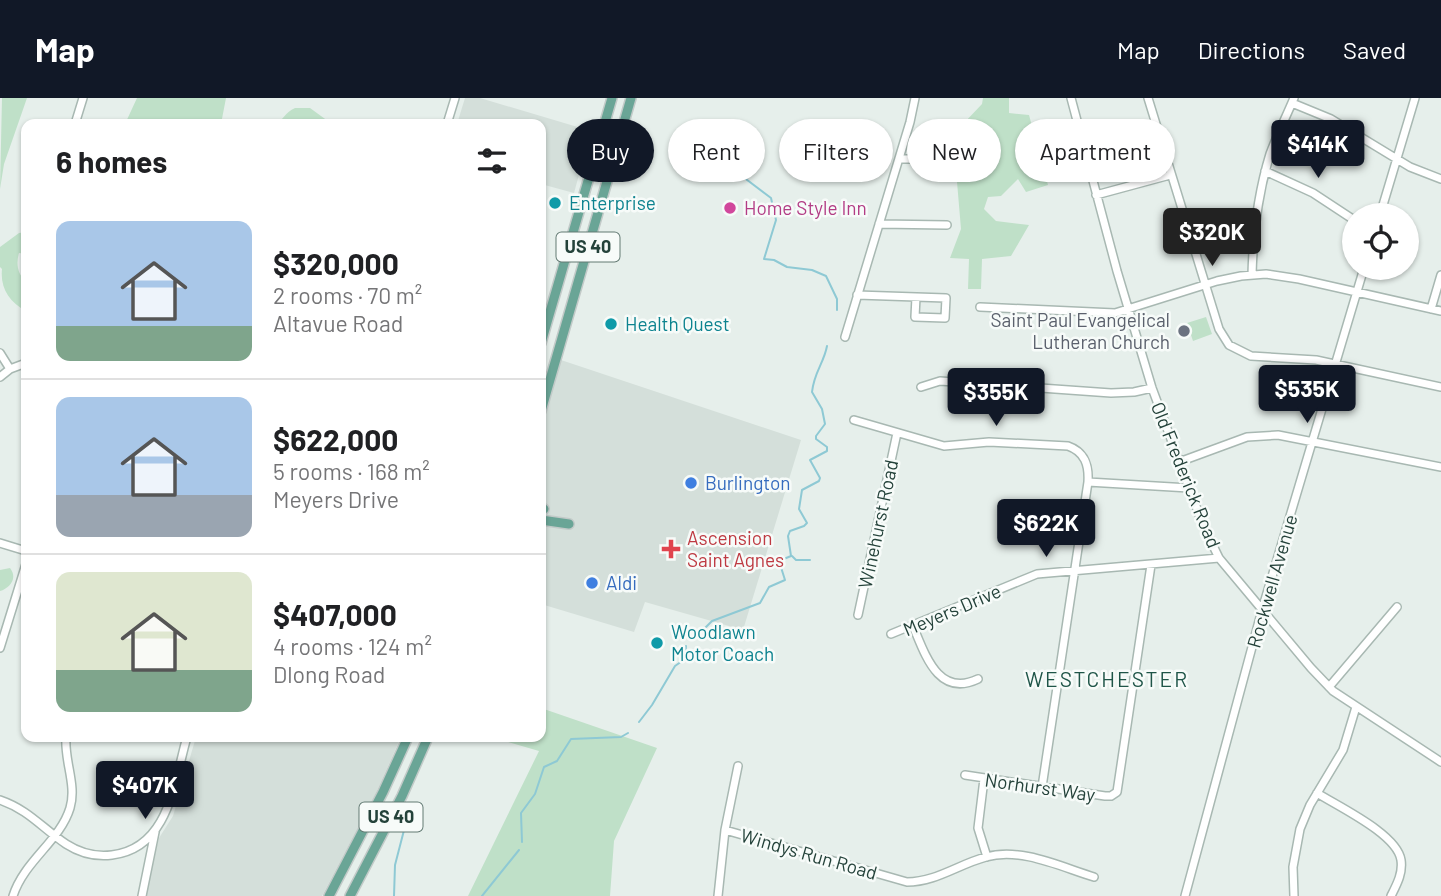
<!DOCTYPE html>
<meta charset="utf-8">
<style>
body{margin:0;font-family:Barlow,sans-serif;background:#f6f6f6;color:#202124;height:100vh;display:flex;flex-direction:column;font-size:26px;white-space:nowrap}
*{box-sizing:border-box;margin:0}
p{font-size:23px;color:#757577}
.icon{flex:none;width:38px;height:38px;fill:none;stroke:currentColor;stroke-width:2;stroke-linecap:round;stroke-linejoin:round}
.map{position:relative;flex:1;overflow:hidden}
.details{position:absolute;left:21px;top:21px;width:525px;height:623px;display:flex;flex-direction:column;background:#fff;border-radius:14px;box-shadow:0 2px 5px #0004}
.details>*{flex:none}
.hud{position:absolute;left:567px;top:21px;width:665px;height:63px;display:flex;gap:14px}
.tools{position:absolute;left:1342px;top:105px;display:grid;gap:14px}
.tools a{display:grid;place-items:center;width:77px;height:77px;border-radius:50%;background:#fff;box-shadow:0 2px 5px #0004;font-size:35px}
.price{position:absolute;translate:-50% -60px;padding:0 16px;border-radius:7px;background:#111827;color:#fff;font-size:23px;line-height:46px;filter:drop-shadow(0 2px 4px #0008)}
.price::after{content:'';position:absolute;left:50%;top:42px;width:21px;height:16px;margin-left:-10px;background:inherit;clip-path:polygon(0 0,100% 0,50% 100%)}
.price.active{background:#222;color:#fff}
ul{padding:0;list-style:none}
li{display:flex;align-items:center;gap:21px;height:175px;padding:0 35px}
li+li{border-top:2px solid #e0e0e0}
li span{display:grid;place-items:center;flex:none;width:196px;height:140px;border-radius:14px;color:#555}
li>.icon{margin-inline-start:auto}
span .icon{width:84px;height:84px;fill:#fffc;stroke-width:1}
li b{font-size:30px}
h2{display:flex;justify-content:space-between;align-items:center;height:84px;padding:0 35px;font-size:30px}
.chip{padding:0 24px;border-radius:32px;background:#fff;box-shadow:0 2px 5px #0004;font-size:24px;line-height:63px}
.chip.active{background:#111827;color:#fff}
header{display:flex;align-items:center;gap:42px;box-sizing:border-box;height:98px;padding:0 35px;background:#111827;color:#fff}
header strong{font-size:33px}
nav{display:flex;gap:38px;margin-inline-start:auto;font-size:24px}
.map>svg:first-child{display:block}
</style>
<header>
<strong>Map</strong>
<nav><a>Map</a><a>Directions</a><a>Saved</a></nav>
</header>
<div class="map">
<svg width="1441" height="798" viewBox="0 0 1441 798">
<rect width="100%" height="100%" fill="#e6efeb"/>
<path fill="#d4dfda" d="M465,0H480L591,33L574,95L541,86V26H457Z
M561,262L801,342L743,532L645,504L634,534L541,506V329Z
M196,639H401L376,695L322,798H144L159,740L173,718Z"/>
<path fill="#bfe0c8" d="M2,0H27L4,66L0,91Z
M137,0H226L221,26H125Z
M983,0H1009V15L1029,17L1048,87L1026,94L1018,81L1001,98L988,99L984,111L996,123L1029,127L1011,158L982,161L981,191H968L969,161L950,160L961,131L956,72L963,26L982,6Z
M295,10H310L332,26H275C284,22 285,14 295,10Z
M26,134V156L19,155C16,165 17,176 26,183V213C9,204 0,190 2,171L0,169V149L19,135Z
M1206,219L1212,236L1193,243L1187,225Z
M10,470C18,480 10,490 0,493V472Z
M541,610L657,650L614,743L610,798H468L539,653L491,639H541Z"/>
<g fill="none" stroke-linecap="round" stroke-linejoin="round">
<path stroke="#8ec9d4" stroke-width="2" d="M697,44L771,100L776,122L764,161L774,162L787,169L812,172L826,178L837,201V212
M792,458L796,462H810
M704,531L712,523L760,505L769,489L785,482L779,463L791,458L788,438L790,433L804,428L807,425L799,411L802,392L819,383L820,380L810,362L827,353V349L816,341V338L825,326L822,311L812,294C814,274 824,265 827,248
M639,624L652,607L675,568L685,561L686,548
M522,744L521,715L535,696L544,669L557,663L571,641L621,639L628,635
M394,798L395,767L410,709
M482,798L519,752"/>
<g stroke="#a8b8b2" stroke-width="10">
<path id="minor" d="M1071,0L1117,173L1152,290L1203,427L1219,460L1311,570L1333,593L1441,664
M1148,0L1219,231L1229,247L1251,258L1316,262L1441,289
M1292,5L1331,21L1410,69L1441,81
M75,26L83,0
M447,26L455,0
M899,61H950
M1265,73L1313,95L1354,122
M1096,97L1170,77
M1380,117L1415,0
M879,126L947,127
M1252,177C1253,136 1258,95 1270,56C1277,37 1286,19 1294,0
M857,197L946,200L945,220L915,219L916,199
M980,209L1115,215L1217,183L1241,178L1266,176L1299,181L1441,213
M1431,211L1441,177
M845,239L910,24L915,0
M0,255L10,271
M0,279L10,271L26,265
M921,289L940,283L1111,295L1134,294L1152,290
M854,322L944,348L989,344L1068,348C1085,354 1089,367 1088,384
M1179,364L1247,339L1278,337L1441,369
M0,445L26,453
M858,517L897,335
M913,528C925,556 938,600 978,581
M891,536L1037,476L1219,460
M0,550L26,466
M1329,589L1397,509
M965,677L1105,698H1111L1117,694L1151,467
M984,681L978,730L987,759
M1042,689L1088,384L1189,390
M1317,695C1339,709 1397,736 1401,762C1403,775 1397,786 1391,798
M0,702C29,712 42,730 66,746C80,755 96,759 112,757C170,750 174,683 187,639
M725,732L907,784C936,784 959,766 986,759C1021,749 1061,769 1094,779
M13,798C24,763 60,743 70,710C77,687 64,663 66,639
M142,798L155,734
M718,798L725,732L738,668
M1185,798L1262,512L1364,170
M1294,798L1293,769L1300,731L1310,707L1343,652L1356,609"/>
</g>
<g stroke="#c2cac8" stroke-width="12">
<path id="major" d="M541,245L612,0
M541,313L631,0
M541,409L544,411
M541,422L569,426
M329,798L383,694L408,639
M350,798L402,698L428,639"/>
</g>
<use href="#minor" stroke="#fff" stroke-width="7"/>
<use href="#major" stroke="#6aa596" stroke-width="9"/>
</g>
<g fill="#0f9aa8" stroke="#f7fbf9" stroke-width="2.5">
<circle cx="555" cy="105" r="7"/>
<circle cx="611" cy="226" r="7"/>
<circle cx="657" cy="545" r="7"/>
</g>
<circle fill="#d1479c" stroke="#f7fbf9" stroke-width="2.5" cx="730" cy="110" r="7"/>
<circle fill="#6b7280" stroke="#f7fbf9" stroke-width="2.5" cx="1184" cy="233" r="7"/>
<g fill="#3f7fe0" stroke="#f7fbf9" stroke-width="2.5">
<circle cx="691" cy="385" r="7"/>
<circle cx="592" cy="485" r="7"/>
</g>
<path fill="#e0444e" stroke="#f7fbf9" stroke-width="2.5" d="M667.5 440.5h7v7h7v7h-7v7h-7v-7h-7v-7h7z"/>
<g text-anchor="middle" stroke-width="5" stroke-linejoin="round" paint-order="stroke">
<g fill="#f7fbf9" stroke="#637a73" stroke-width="2">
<rect x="556.5" y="134.5" width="63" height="29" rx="5"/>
<rect x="359.5" y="704.5" width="63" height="29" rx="5"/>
</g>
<g font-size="18" font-weight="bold" fill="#24423a">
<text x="588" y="155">US 40</text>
<text x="391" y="725">US 40</text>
</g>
<g font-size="19" fill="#0d838f" stroke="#f7fbf9" text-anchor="start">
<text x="569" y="112">Enterprise</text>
<text x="625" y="233">Health Quest</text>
<text x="671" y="541">Woodlawn<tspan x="671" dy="22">Motor Coach</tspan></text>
</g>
<g font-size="19" fill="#b23c85" stroke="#f7fbf9" text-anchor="start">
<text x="744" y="117">Home Style Inn</text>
</g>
<g font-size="19" fill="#5b616d" stroke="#f7fbf9" text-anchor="end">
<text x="1170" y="229">Saint Paul Evangelical<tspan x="1170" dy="22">Lutheran Church</tspan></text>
</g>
<g font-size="19" fill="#24423a" stroke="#f7fbf9">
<text transform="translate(1186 377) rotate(68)" y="7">Old Frederick Road</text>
<text transform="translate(878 426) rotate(-78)" y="7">Winehurst Road</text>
<text transform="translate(1272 483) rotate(-74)" y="7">Rockwell Avenue</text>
<text transform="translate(952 512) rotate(-23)" y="7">Meyers Drive</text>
<text transform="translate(1040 689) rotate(8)" y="7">Norhurst Way</text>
<text transform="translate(809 756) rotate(16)" y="7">Windys Run Road</text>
</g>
<g font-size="19" fill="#366cbe" stroke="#f7fbf9" text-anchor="start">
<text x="705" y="392">Burlington</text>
<text x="606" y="492">Aldi</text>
</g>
<g font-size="19" fill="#be3a42" stroke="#f7fbf9" text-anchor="start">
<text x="687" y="447">Ascension<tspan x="687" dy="22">Saint Agnes</tspan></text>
</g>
<g font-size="21" letter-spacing="2" fill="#1f5548" stroke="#f7fbf9">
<text x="1107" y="589">WESTCHESTER</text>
</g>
</g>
</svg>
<div class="tools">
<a><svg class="icon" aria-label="locate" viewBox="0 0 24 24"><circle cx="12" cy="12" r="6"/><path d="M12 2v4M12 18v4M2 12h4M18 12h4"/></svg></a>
</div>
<b class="price" style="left:1318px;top:82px">$414K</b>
<b class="price active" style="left:1212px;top:170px">$320K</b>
<b class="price" style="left:1307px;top:327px">$535K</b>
<b class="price" style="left:996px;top:330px">$355K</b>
<b class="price" style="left:1046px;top:461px">$622K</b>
<b class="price" style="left:145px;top:723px">$407K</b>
<div class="hud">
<a class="chip active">Buy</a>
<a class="chip">Rent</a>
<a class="chip">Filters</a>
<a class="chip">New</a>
<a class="chip">Apartment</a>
</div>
<section class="details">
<h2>6 homes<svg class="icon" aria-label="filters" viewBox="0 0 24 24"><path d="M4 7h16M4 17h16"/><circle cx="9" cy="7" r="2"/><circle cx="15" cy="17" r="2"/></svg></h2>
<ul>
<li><span style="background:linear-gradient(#a9c7e8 75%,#7fa58c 0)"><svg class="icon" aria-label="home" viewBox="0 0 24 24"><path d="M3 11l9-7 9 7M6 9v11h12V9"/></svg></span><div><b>$320,000</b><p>2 rooms · 70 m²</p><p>Altavue Road</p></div></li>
<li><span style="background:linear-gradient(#a9c7e8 70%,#9aa5b1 0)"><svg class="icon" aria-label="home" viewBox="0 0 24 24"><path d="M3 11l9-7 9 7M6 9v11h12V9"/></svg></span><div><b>$622,000</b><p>5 rooms · 168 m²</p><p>Meyers Drive</p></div></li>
<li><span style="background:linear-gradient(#dfe7d0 70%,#7fa58c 0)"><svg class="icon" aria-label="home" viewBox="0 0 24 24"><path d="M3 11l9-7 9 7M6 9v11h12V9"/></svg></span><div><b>$407,000</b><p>4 rooms · 124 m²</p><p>Dlong Road</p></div></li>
</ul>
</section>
</div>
